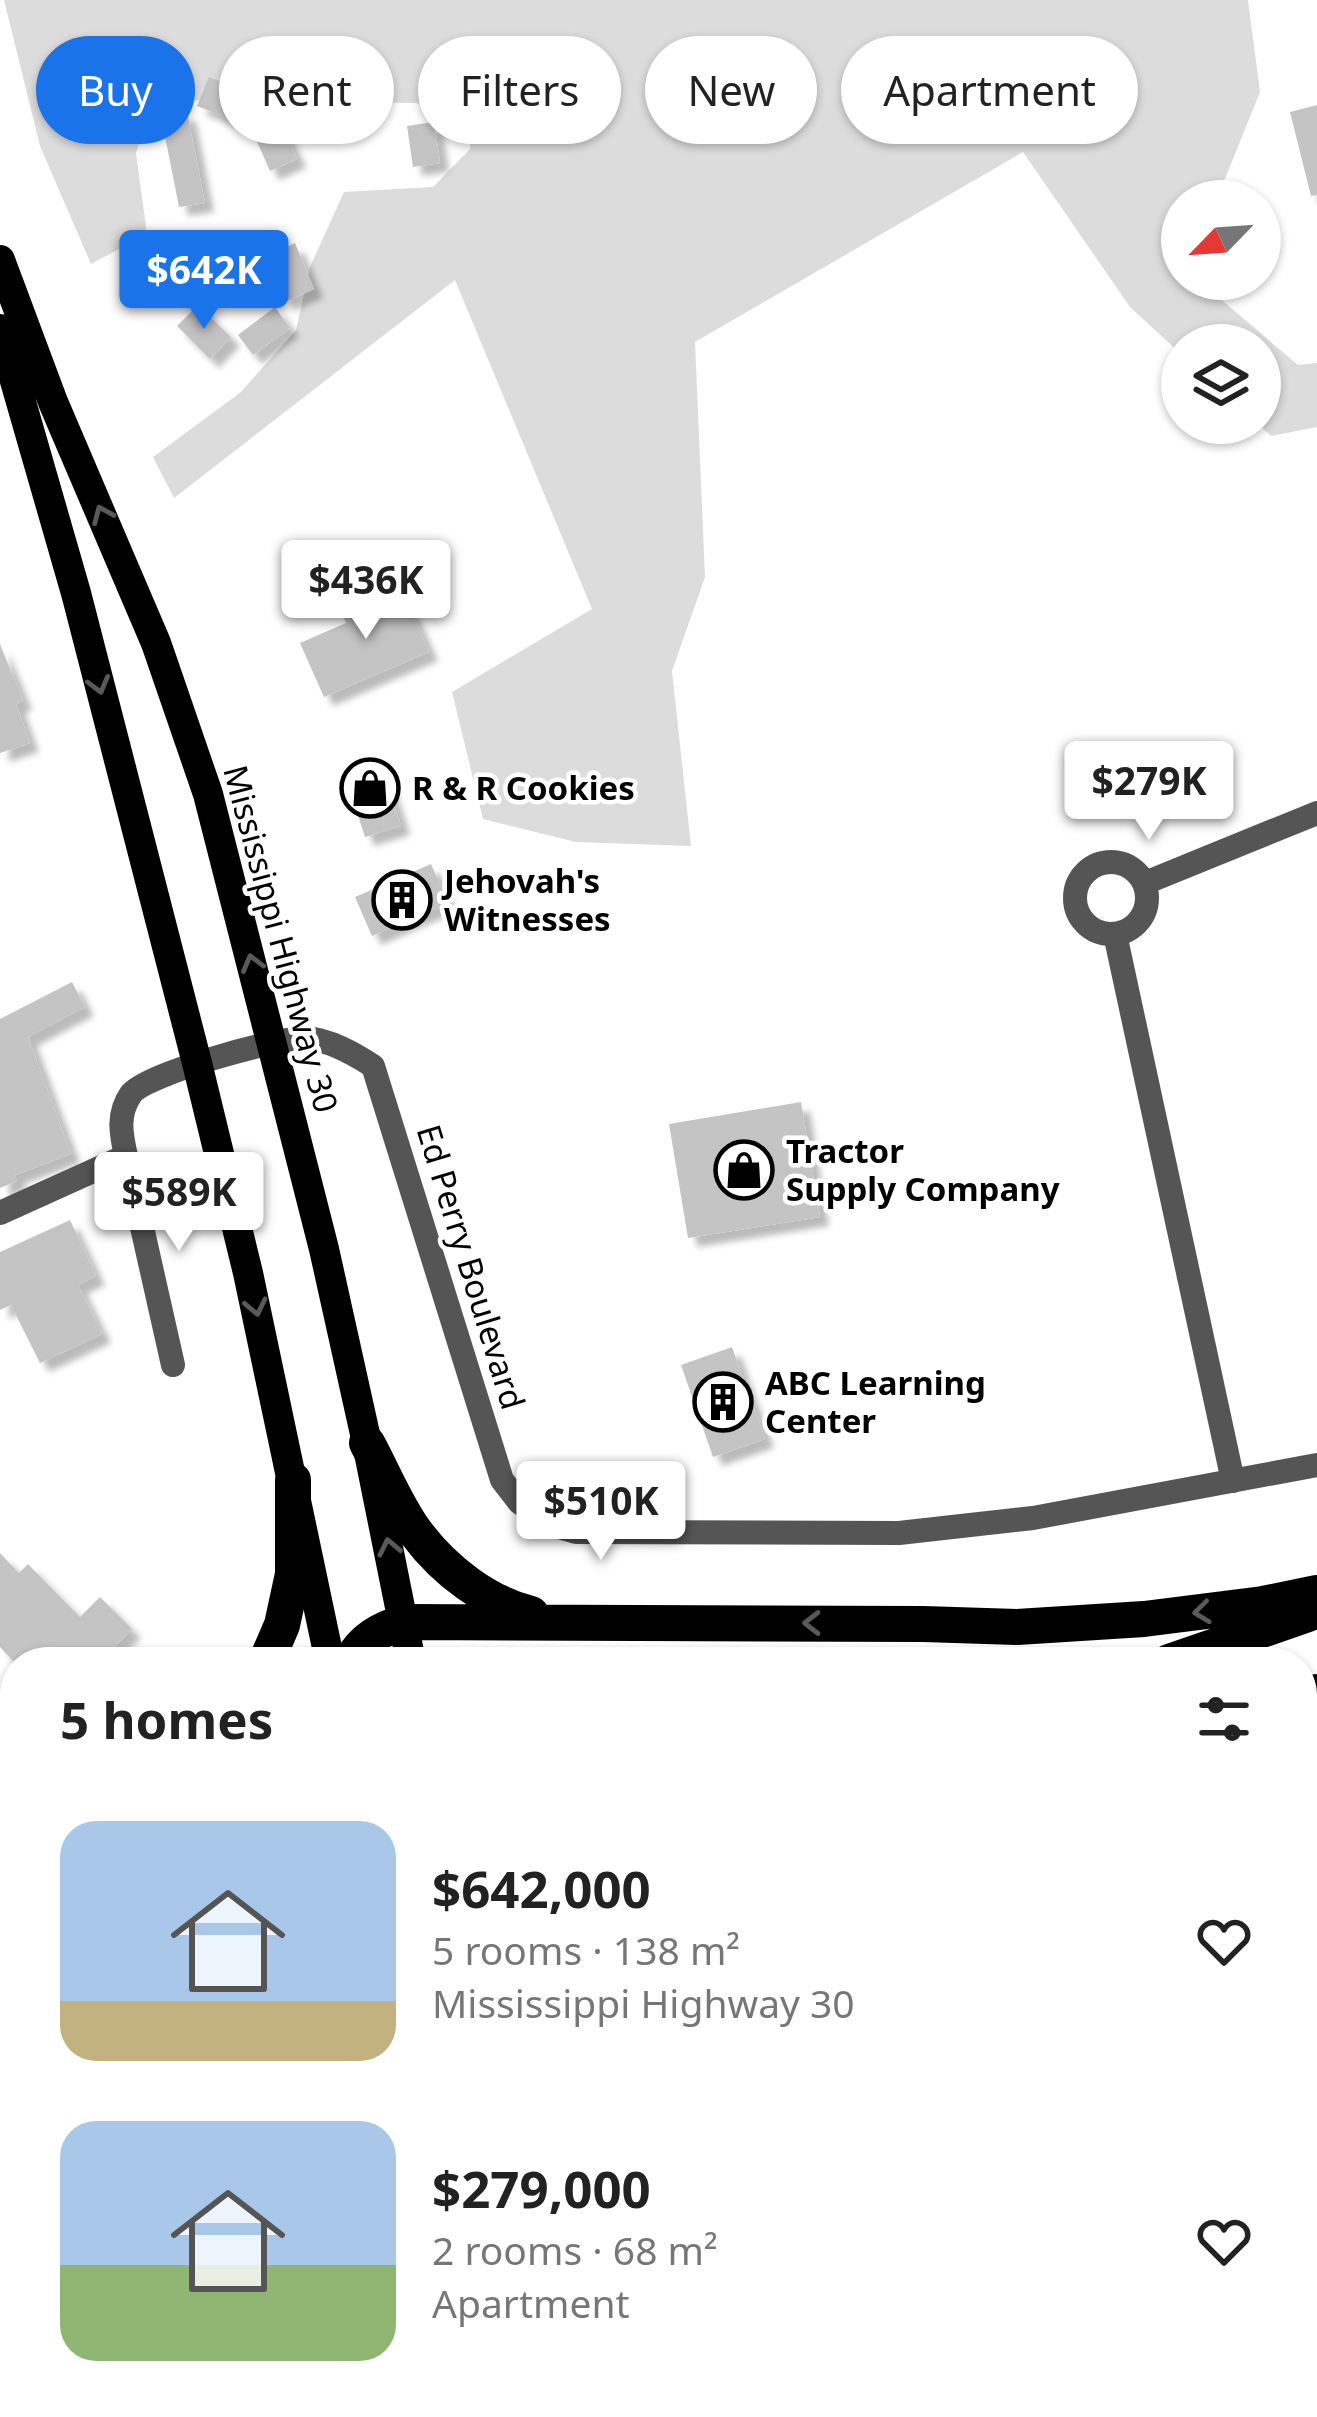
<!DOCTYPE html>
<meta charset="utf-8">
<style>
body{margin:0;font-family:"Noto Sans",sans-serif;background:#f2f2f2;color:#222;height:100vh;display:flex;flex-direction:column;font-size:45px;white-space:nowrap}
*{box-sizing:border-box;margin:0}
p{font-size:39px;color:#767676}
.icon{flex:none;width:66px;height:66px;fill:none;stroke:currentColor;stroke-width:2;stroke-linecap:round;stroke-linejoin:round}
.map{position:relative;flex:1;overflow:hidden}
.sheet{position:absolute;left:0px;top:1647px;width:1317px;height:771px;display:flex;flex-direction:column;background:#fff;border-radius:48px 48px 0 0;box-shadow:0 3px 9px #0004}
.sheet>*{flex:none}
.guide{position:absolute;left:36px;top:36px;width:1245px;height:108px;display:flex;gap:24px}
.needle{width:78px;rotate:245deg}
.fabs{position:absolute;left:1161px;top:180px;display:grid;gap:24px}
.fabs a{display:grid;place-items:center;width:120px;height:120px;border-radius:50%;background:#fff;box-shadow:0 3px 9px #0004;font-size:60px}
.price{position:absolute;translate:-50% -102px;padding:0 27px;border-radius:12px;background:#fff;color:#222;font-size:39px;line-height:78px;filter:drop-shadow(0 3px 6px #0008)}
.price::after{content:'';position:absolute;left:50%;top:72px;width:36px;height:27px;margin-left:-18px;background:inherit;clip-path:polygon(0 0,100% 0,50% 100%)}
.price.active{background:#1a73e8;color:#fff}
ul{padding:0;list-style:none}
li{display:flex;align-items:center;gap:36px;height:300px;padding:0 60px}
li span{display:grid;place-items:center;flex:none;width:336px;height:240px;border-radius:36px;color:#555}
li>.icon{margin-inline-start:auto}
span .icon{width:144px;height:144px;fill:#fffc;stroke-width:1}
li b{font-size:51px}
h2{display:flex;justify-content:space-between;align-items:center;height:144px;padding:0 60px;font-size:51px}
.tag{padding:0 42px;border-radius:54px;background:#fff;box-shadow:0 3px 9px #0004;font-size:42px;line-height:108px}
.tag.active{background:#1a73e8;color:#fff}
.map>svg:first-child{display:block}
</style>
<div class="map">
<svg width="1317" height="2417" viewBox="0 0 1317 2417">
<defs>
<filter id="shadow"><feDropShadow dx="9" dy="9" stdDeviation="3" flood-color="#0004"/></filter>
</defs>
<rect width="100%" height="100%" fill="#fff"/>
<path fill="#dcdcdc" d="M4,0H1248L1260,92L1216,201H1182V279H1197L1298,365L1317,363V427L1271,436L1257,423H1260V345H1182V355L1130,307L1023,152L695,342L705,577L672,671L691,846L576,842L483,819L452,692L592,609L455,280L174,498L153,457L241,392L296,330L310,267L344,192L433,187L470,149L472,117L416,103L154,100L136,153L147,234L91,264L40,146Z"/>
<path fill="#c4c4c4" filter="url(#shadow)" d="M209,77L251,94L240,123L197,106Z
M1317,105V195L1311,196L1290,112Z
M275,109L297,159L270,171L248,121Z
M187,112L205,203L179,207L161,116Z
M434,122L440,163L413,167L407,126Z
M295,243L314,289L285,302L266,256Z
M198,305L231,337L210,359L177,326Z
M275,307L290,328L253,355L238,335Z
M399,583L429,652L324,697L300,643L346,623L340,609Z
M0,644L23,701L16,704L30,743L0,753Z
M380,759L401,826L365,837L344,771Z
M431,864L448,903L372,936L355,897Z
M72,982L85,1007L28,1037L71,1154L15,1175L17,1181L0,1188V1019Z
M801,1102L820,1217L688,1238L669,1124Z
M70,1220L96,1276L78,1285L102,1334L40,1363L11,1305L0,1310V1252Z
M732,1347L765,1439L713,1457L681,1365Z
M0,1553L19,1573L28,1564L80,1617L100,1597L132,1629L98,1662H59L48,1651L37,1662H14L0,1647Z"/>
<g fill="none" stroke-linecap="round" stroke-linejoin="round">
<path stroke="#555" stroke-width="24" d="M1075 898a36 36 0 1 1 72 0a36 36 0 1 1-72 0Z
M1145,883L1317,813
M1115,934L1233,1481
M126,1156L173,1365
M0,1213L126,1156C121,1134 117,1114 131,1094C146,1074 279,1037 306,1038C330,1040 353,1053 373,1066L502,1480L519,1502L549,1524L576,1532L899,1533L1033,1518L1317,1465
M1302,1990L1317,2023
M1291,2403L1317,2406
M779,2417L793,2411L832,2403"/>
<path stroke="#000" stroke-width="30" d="M0,260L53,402L156,643L208,794L324,1249L367,1443L411,1662
M0,329L76,593L197,1063L248,1273L330,1662
M434,2403L442,2417
M493,2403L500,2417"/>
<path stroke="#000" stroke-width="36" d="M367,1443C383,1472 397,1508 417,1534C445,1571 487,1603 531,1614
M266,1662L282,1625L293,1574V1480
M350,1662C363,1639 380,1629 405,1622L923,1624L1017,1627L1144,1619L1263,1604L1317,1593
M1169,1662L1308,1614
M1302,1699L1317,1692
M0,1883L15,1873
M0,2061L15,2056
M0,2135L15,2129
M0,2288H15
M529,2417L530,2403"/>
</g>
<defs><path id="oneway-chevron" d="M-2-3.5L2.5 0L-2 3.5" fill="none" stroke-width="1.6" stroke-linecap="round" stroke-linejoin="round" transform="scale(3)"/></defs>
<g stroke="#595959">
<use href="#oneway-chevron" transform="translate(102 514) rotate(-113)"/>
<use href="#oneway-chevron" transform="translate(99 685) rotate(75)"/>
<use href="#oneway-chevron" transform="translate(252 963) rotate(-105)"/>
<use href="#oneway-chevron" transform="translate(256 1307) rotate(78)"/>
<use href="#oneway-chevron" transform="translate(389 1547) rotate(-102)"/>
<use href="#oneway-chevron" transform="translate(1202 1612) rotate(173)"/>
<use href="#oneway-chevron" transform="translate(812 1623) rotate(-180)"/>
</g>
<defs>
<g id="shop-ring" transform="scale(3)"><circle r="9.5" fill="#fff" stroke="#000" stroke-width="1.5"/><path d="M-5-2.5h2.3a2.7 3.5 0 0 1 5.4 0H5L5.5 6h-11ZM-1.5-2.5h3a1.5 2.3 0 0 0-3 0Z" fill="#000"/></g>
<g id="building-ring" transform="scale(3)"><circle r="9.5" fill="#fff" stroke="#000" stroke-width="1.5"/><path d="M-4-6H4V6H1V3H-1V6H-4ZM-2.5-4.3h1.7v1.8h-1.7ZM.8-4.3h1.7v1.8H.8ZM-2.5-1h1.7V.8h-1.7ZM.8-1h1.7V.8H.8Z" fill="#000"/></g>
</defs>
<g fill-rule="evenodd">
<use href="#shop-ring" x="370" y="788"/>
<use href="#building-ring" x="402" y="900"/>
<use href="#shop-ring" x="744" y="1170"/>
<use href="#building-ring" x="723" y="1402"/>
</g>
<g text-anchor="middle" stroke-width="9" stroke-linejoin="round" paint-order="stroke">
<g font-size="33" font-weight="bold" fill="#000" stroke="#fff" text-anchor="start">
<text x="412" y="800">R &amp; R Cookies</text>
<text x="444" y="893">Jehovah's<tspan x="444" dy="38">Witnesses</tspan></text>
<text x="786" y="1163">Tractor<tspan x="786" dy="38">Supply Company</tspan></text>
<text x="765" y="1395">ABC Learning<tspan x="765" dy="38">Center</tspan></text>
</g>
<g font-size="33" fill="#000" stroke="#fff">
<text transform="translate(281 939) rotate(75)" y="12">Mississippi Highway 30</text>
<text transform="translate(471 1267) rotate(73)" y="12">Ed Perry Boulevard</text>
</g>
</g>
</svg>
<div class="fabs">
<a><svg class="needle" viewBox="-14 -14 28 28"><path d="M0-13l5 13h-10z" fill="#e53935"/><path d="M0 13l5-13h-10z" fill="#767676"/></svg></a>
<a><svg class="icon" aria-label="layers" viewBox="0 0 24 24"><path d="M12 4l9 5-9 5-9-5zM3 14l9 5 9-5"/></svg></a>
</div>
<b class="price active" style="left:204px;top:332px">$642K</b>
<b class="price" style="left:366px;top:642px">$436K</b>
<b class="price" style="left:1149px;top:843px">$279K</b>
<b class="price" style="left:179px;top:1254px">$589K</b>
<b class="price" style="left:601px;top:1563px">$510K</b>
<div class="guide">
<a class="tag active">Buy</a>
<a class="tag">Rent</a>
<a class="tag">Filters</a>
<a class="tag">New</a>
<a class="tag">Apartment</a>
</div>
<section class="sheet">
<h2>5 homes<svg class="icon" aria-label="filters" viewBox="0 0 24 24"><path d="M4 7h16M4 17h16"/><circle cx="9" cy="7" r="2"/><circle cx="15" cy="17" r="2"/></svg></h2>
<ul>
<li><span style="background:linear-gradient(#a9c7e8 75%,#c2b280 0)"><svg class="icon" aria-label="home" viewBox="0 0 24 24"><path d="M3 11l9-7 9 7M6 9v11h12V9"/></svg></span><div><b>$642,000</b><p>5 rooms · 138 m²</p><p>Mississippi Highway 30</p></div><svg class="icon" aria-label="heart" viewBox="0 0 24 24"><path d="M12 20l-8-8c-3-5 5-10 8-4 3-6 11-1 8 4z"/></svg></li>
<li><span style="background:linear-gradient(#a9c7e8 60%,#8fb573 0)"><svg class="icon" aria-label="home" viewBox="0 0 24 24"><path d="M3 11l9-7 9 7M6 9v11h12V9"/></svg></span><div><b>$279,000</b><p>2 rooms · 68 m²</p><p>Apartment</p></div><svg class="icon" aria-label="heart" viewBox="0 0 24 24"><path d="M12 20l-8-8c-3-5 5-10 8-4 3-6 11-1 8 4z"/></svg></li>
</ul>
</section>
</div>
